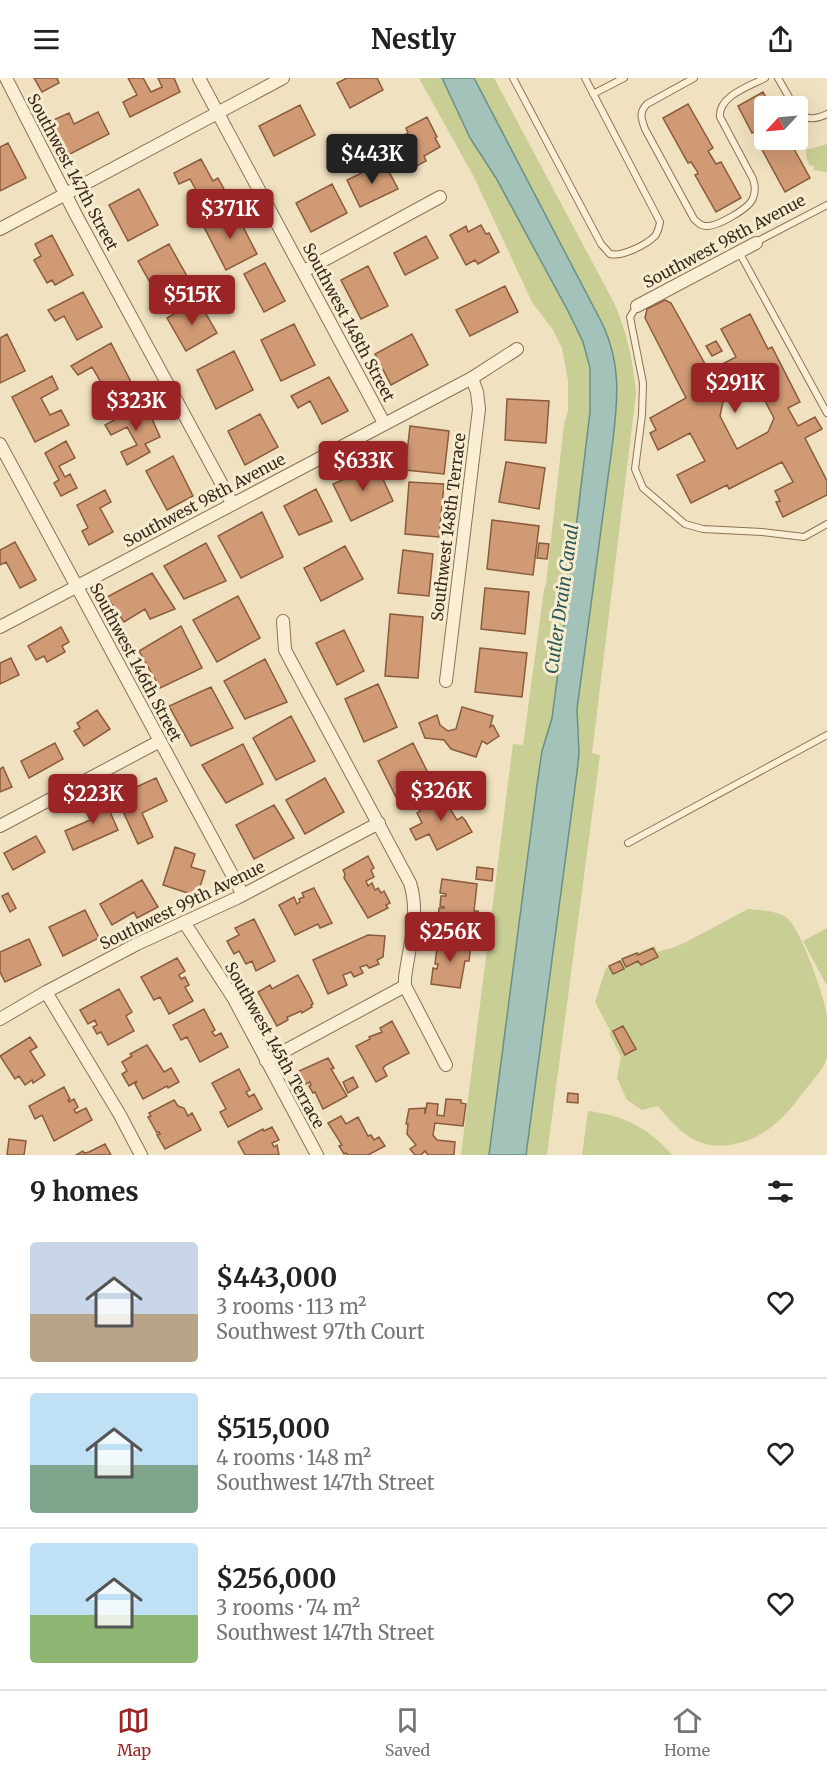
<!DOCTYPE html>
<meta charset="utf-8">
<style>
body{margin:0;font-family:Merriweather,serif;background:#f6f6f6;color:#222;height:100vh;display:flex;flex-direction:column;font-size:22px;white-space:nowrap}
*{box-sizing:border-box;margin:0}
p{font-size:20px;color:#767676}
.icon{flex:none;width:33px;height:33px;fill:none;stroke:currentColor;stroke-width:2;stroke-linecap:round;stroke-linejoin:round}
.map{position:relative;height:1077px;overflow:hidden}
.drawer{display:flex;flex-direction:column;background:#fff;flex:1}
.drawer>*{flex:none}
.needle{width:39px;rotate:244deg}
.controls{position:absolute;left:754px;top:18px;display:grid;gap:12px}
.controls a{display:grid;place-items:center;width:54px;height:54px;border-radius:6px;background:#fff;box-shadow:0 6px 24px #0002;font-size:30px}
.price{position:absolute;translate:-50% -51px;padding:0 14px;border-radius:6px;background:#9b2526;color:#fff;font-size:20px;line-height:39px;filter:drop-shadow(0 2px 3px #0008)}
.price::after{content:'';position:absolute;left:50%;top:36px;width:18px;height:14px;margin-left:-9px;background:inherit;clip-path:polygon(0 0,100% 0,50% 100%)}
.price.selected{background:#222;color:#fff}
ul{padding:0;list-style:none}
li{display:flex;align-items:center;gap:18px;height:150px;padding:0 30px}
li+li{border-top:2px solid #e0e0e0}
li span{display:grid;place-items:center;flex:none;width:168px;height:120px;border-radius:6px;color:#555}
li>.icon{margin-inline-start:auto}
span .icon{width:72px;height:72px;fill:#fffc;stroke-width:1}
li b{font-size:26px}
h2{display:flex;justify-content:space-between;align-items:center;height:72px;padding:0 30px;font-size:26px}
header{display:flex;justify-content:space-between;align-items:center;height:78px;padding:0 30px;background:#fff;font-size:27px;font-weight:700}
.tabs{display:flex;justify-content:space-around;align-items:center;height:84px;border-top:2px solid #e0e0e0;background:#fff;font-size:16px;color:#767676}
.tabs a{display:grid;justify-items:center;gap:3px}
.tabs .selected{color:#9b2526}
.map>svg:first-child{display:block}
</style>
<header><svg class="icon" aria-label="menu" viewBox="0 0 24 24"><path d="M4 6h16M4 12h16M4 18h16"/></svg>Nestly<svg class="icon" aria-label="share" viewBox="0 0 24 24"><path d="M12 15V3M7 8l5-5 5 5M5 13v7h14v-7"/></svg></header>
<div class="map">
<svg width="827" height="1077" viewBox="0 0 827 1077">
<rect width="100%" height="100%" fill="#f0e1c0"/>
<path fill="#c8ce94" d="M419,0H442L470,60L497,100L568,233L583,264L590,290V334L567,524L552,640L542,673L537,707L489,1077H461L513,666L523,667L544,512L546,506L564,346L568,333V302L562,270L553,252L532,224L474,99Z
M474,0H494L612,221C627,252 633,282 636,316L592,675L600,677L547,1077H526L577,694L579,675L577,631L613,362C618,319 621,287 603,247Z
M827,66V94L813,92L814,88L809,87L806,78V72Z
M748,831C760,833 777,832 787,840C801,851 824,918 827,937C827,949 827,966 827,978C825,991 810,1005 802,1016C788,1035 774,1050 752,1061C707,1077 686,1063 658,1028L642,1032L627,1022L617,1000L621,979L609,955L611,954L595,924L606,890L631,877L655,868L657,874L672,870L688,863Z
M827,850V908L803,863Z
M588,1033C622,1037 650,1050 672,1077H582Z"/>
<path fill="#a3c2b9" stroke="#6a9086" stroke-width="1.5" d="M442,0H474L603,247C621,287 618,319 613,362L577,631L579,675L577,694L526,1077H489L537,707L542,673L552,640L567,524L590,334V290L583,264L568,233L496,100L470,60Z"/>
<path fill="#d09a74" stroke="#8a5b3c" stroke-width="1.5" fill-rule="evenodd" d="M34,0H57L59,5L42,14Z
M128,0H143L151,14L162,9L158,0H174L180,14L130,39L123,24L137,17Z
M347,0H377L383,12L350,30L337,5Z
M763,14L771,28H765V62H789L810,100L785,114L760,68L765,65L758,52L752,55L738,28Z
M688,26L713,70L708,73L716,86L721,84L741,120L716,134L695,97L698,96L697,93L691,84L688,85L663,40Z
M300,27L315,57L274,78L259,48Z
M98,34L109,56L68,77L51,43L69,35L74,46Z
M427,39L437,59L435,60L440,69L424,78L426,83L413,90L398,60L408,55L406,50Z
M8,65L26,100L0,113V69Z
M201,81L213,103L218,100L225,113L206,123L204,119L201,121L190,101L179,106L174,95Z
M384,84L398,111L360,129L347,102Z
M332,106L347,135L311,154L296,125Z
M139,111L158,147L128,163L109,127Z
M235,133L257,176L226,192L204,149Z
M481,147L486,156L489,155L499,174L478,186L475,182L466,187L450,157L466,148L468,154Z
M52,157L73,197L55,207L52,202L47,205L34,182L41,178L35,166Z
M426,158L438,180L405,197L394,175Z
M169,166L188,200L157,217L138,183Z
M265,185L285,223L264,234L244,196Z
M368,188L388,228L361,241L341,202Z
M505,208L518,234L470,258L456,232Z
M83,214L102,249L77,262L64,238L55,243L48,232Z
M198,222L217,255L186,273L167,240Z
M665,222L671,225L709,293L736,279L721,251L750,236L768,271L772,269L800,324L788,330L798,348L815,339L822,351L805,360L827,403V417L783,439L776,424L780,423L775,413L793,404L782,384L729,411L727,407L691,425L677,397L705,383L690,355L658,372L650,355L656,352L650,340L686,320L645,240L647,231ZM756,306L774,340L768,354L737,371L720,338L723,324Z
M294,246L315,287L281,303L261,262Z
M7,256L25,293L0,305V260Z
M412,256L428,287L391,307L375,276Z
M716,263L722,273L712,278L706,268Z
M111,265L132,306L109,318L92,289L78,297L71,288Z
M234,273L253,312L216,331L197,292Z
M52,298L58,311L41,320L50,337L61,332L69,347L35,364L12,319Z
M329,299L348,333L322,346L310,323L298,330L291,318Z
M507,321L549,323L546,365L505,362Z
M145,325L160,359L145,366L150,374L127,387L121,374L137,367L127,349L111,357L105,347Z
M260,336L278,369L245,387L228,353Z
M410,348L449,353L444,396L405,392Z
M66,363L75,380L59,388L65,399L70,396L77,410L61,418L54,405L59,402L45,375Z
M173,378L193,418L167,432L146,393Z
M506,384L545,390L539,431L499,424Z
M376,386L393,423L351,443L333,406Z
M409,404L444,406L439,459L405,456Z
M316,411L332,443L299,457L284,428Z
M105,412L111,424L100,430L113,454L89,467L82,453L88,450L77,427Z
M262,434L283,479L241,500L218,458Z
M492,442L539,448L533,497L487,491Z
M15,464L36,502L20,510L6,484L0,487V472Z
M206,465L226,503L184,521L164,488Z
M539,465L549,466L547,481L537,480Z
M345,468L363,501L321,523L304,490Z
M403,472L433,476L429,518L398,515Z
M152,495L175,531L150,541L145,531L124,544L107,519Z
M485,510L529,514L525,556L481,551Z
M238,518L260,560L217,584L193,542Z
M390,536L423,539L418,600L385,598Z
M181,548L202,590L160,610L139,573Z
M61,549L69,564L62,568L65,574L47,584L44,578L36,582L28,568Z
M344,552L364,593L337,607L316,565Z
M480,570L527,575L522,619L475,614Z
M11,580L19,597L0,606V585Z
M265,581L287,624L245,641L224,603Z
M378,606L397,649L364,664L345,621Z
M211,609L233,650L191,668L169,628Z
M462,629L493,638L490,649L493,647L499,658L487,666L482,663L476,679L451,671L444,662L425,660L419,645L437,637L440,647L448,653L456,651Z
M97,632L110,651L84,668L74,653L80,650L77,645Z
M291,638L315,683L276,702L253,660Z
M55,665L63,681L29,700L21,683Z
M413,665L435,709L400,727L378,683Z
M243,666L263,706L226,725L202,687Z
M3,689L12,709L0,714V691Z
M156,700L167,723L142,735L153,759L138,766L116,718Z
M325,700L344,734L305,756L286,722Z
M454,713L459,722L457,723L458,726L450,731L457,742L462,739L465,742L472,754L437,772L429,756L416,762L410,751L422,745L417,735L420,733L419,731Z
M104,720L118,752L73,772L65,753L90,742L84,729Z
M274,727L294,760L254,781L236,747Z
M36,758L45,774L13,792L4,775Z
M175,769L195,776L191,789L205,793L197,818L163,807Z
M368,778L374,790L371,792L374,799L366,803L368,808L372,805L375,812L378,810L381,815L384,813L390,825L386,827L388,830L368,840L344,800L345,796L343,792Z
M477,789L493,791L492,803L476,801Z
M442,801L477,806L474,833H478L479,836L476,847L438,842L439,830H444V829L440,828L441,818H446V816L440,815Z
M142,802L158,829L137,840L134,834L112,847L100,826Z
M314,810L332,845L320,850L318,846L295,857L279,827L294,819L297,826L300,824L299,821L304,819L302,815Z
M8,815L16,830L10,834L2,818Z
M85,832L99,860L63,878L49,849Z
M254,841L275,883L256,893L252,883L246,886L239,873L234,876L227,863L239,857L235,850Z
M368,857L385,858L383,879L377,882L379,886L369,890L367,887L360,889L363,895L354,899L351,894L343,897L347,907L328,916L313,882Z
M29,861L41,887L5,904L0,894V874Z
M438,862L471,866L469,883H465L460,910L431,906L433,890L437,891L438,886H435Z
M653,870L658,879L641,887L638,883L626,889L622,881L637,875L638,877Z
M177,880L185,893L179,897L181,901L185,899L189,907L185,909L193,923L169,936L160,919L154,922L141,899Z
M620,883L624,891L613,896L609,888Z
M298,897L310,919L313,926L311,927L312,929L302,935L301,933L290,938L287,939L288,942L277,948L258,914L270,907L272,911Z
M119,911L132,934L126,938L134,953L108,967L101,954L97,956L93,949L97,947L95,942L88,946L80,932Z
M204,931L215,952L212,954L215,958L221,955L228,969L200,984L187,959L181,962L173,947Z
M392,943L409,975L386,987L383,990L387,998L376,1004L356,968L370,961L369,959L382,954L380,950Z
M623,948L636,971L625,977L613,953Z
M30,959L37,969L30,973L45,997L33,1005L32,1002L25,1007L19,998L15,1001L0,978Z
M147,967L164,994L171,990L179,1004L168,1010L167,1008L143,1021L135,1006L137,1003L129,1008L122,996L127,993L122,984L132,978L130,976Z
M328,980L334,990L331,991L347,1018L323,1031L315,1014L313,1015L309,1008L311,1007L310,1004L306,1006L299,993Z
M239,991L250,1012L246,1014L249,1019L254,1016L262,1031L228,1049L220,1034L226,1031L212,1005Z
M353,999L358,1009L348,1015L343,1004Z
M64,1009L70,1021L68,1022L69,1024L74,1021L78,1029L74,1032L76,1035L86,1030L92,1042L54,1063L42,1037L35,1041L29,1028Z
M568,1015L578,1016V1025L567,1024Z
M446,1021L461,1022V1025L466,1026L463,1048L435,1045L433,1057L437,1062L455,1064L454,1077H428L425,1073L421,1077H415L410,1071L416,1067L407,1056L408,1046H406L409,1031L425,1030V1036L427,1025L438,1026L437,1037L444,1038Z
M174,1022L178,1028L184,1030L188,1038L192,1035L201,1052L165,1071L157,1057L160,1056L159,1054L157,1055L148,1039L151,1038L149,1035Z
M341,1038L346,1046L358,1039L368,1058L371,1057L374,1062L379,1059L385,1068L368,1077H348L346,1075L344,1076L339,1068L342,1067L328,1045Z
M272,1049L279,1062L272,1065L274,1069L277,1067L279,1077H245L238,1064L263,1051L264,1053Z
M9,1061L26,1063L24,1077H7Z
M105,1066L111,1077H76L83,1073L84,1075L89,1074Z"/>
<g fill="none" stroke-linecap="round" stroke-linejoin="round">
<g stroke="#8a7257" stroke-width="8">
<path id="service" d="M513,0L601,166L610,176C622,179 646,167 655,158C658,154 659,150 660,144L585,0
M694,0L647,26C639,34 641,40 645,51L694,141C698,145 701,148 706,148C717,149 750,130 753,120C756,113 755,107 753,101L720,39C718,18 750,8 765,0
M778,0L794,28
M593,16L624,0
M798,34C806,43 817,41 827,36
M756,164L827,127
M739,174L827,335
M637,228L630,239L643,305L642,337L635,391L643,410L685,446L703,451L762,454L804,459L827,446
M628,765L827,657"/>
</g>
<g stroke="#8a7257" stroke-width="14">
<path id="minor" d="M6,0L76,137L232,425
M199,0L384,345
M0,151L283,0
M304,193L440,119
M637,228L756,165
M0,366L243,817
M283,543L285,572L410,805C420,836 409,868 405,900V908L446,987
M0,549L472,300L517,271
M446,603L479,331L477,314L472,300
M0,748L160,663
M184,844L234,921L317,1077
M46,914L120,1037L141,1077
M0,941L46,914L137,866L237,820L379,745
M266,983L405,908"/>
</g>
<use href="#service" stroke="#faefd4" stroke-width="6"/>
<use href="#minor" stroke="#faefd4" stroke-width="12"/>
</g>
<g text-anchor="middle" stroke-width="6" stroke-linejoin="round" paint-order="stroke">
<g font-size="16" fill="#392a1c" stroke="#f7ebd0">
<text transform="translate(73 94) rotate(62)" y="6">Southwest 147th Street</text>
<text transform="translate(724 163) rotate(-28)" y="6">Southwest 98th Avenue</text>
<text transform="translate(349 244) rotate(62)" y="6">Southwest 148th Street</text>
<text transform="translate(204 422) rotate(-28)" y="6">Southwest 98th Avenue</text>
<text transform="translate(448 449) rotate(-83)" y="6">Southwest 148th Terrace</text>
<text transform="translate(136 584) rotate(62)" y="6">Southwest 146th Street</text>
<text transform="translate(182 827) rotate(-26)" y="6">Southwest 99th Avenue</text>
<text transform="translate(275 967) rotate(61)" y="6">Southwest 145th Terrace</text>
</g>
<g font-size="18" font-style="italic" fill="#2b5956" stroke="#f7ebd0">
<text transform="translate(562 521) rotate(-82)" y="6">Cutler Drain Canal</text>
</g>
</g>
</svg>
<div class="controls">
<a><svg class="needle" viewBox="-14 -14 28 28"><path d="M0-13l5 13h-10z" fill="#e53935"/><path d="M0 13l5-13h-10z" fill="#767676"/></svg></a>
</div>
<b class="price selected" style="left:372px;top:107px">$443K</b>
<b class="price" style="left:230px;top:162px">$371K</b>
<b class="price" style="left:192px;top:248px">$515K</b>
<b class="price" style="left:735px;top:336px">$291K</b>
<b class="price" style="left:136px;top:354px">$323K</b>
<b class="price" style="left:363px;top:414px">$633K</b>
<b class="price" style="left:441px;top:744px">$326K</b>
<b class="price" style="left:93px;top:747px">$223K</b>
<b class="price" style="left:450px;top:885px">$256K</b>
</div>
<section class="drawer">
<h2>9 homes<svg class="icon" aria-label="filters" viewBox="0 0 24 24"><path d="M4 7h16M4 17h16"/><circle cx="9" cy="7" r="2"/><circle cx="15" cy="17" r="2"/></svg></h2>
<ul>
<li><span style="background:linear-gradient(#c9d6e8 60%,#b9a48a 0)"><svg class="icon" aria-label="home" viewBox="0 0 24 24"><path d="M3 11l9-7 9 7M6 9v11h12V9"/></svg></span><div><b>$443,000</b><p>3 rooms · 113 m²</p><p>Southwest 97th Court</p></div><svg class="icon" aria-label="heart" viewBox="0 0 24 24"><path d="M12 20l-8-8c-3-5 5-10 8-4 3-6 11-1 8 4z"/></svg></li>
<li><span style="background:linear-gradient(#bfe0f5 60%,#7fa58c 0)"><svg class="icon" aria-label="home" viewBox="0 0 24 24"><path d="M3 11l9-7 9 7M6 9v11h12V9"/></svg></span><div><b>$515,000</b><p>4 rooms · 148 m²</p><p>Southwest 147th Street</p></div><svg class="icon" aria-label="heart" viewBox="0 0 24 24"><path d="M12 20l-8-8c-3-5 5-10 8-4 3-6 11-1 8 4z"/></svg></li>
<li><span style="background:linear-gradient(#bfe0f5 60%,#8fb573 0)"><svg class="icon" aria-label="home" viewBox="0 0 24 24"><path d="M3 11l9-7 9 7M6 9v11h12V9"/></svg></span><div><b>$256,000</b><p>3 rooms · 74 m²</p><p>Southwest 147th Street</p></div><svg class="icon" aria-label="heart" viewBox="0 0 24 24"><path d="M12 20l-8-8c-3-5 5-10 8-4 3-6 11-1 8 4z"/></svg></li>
</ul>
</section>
<nav class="tabs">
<a class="selected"><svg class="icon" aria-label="map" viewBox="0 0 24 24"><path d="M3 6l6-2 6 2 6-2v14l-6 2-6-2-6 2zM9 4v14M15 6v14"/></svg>Map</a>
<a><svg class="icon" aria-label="saved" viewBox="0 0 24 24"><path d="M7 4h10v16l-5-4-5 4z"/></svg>Saved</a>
<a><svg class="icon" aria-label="home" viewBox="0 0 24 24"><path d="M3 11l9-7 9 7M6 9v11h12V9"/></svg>Home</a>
</nav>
